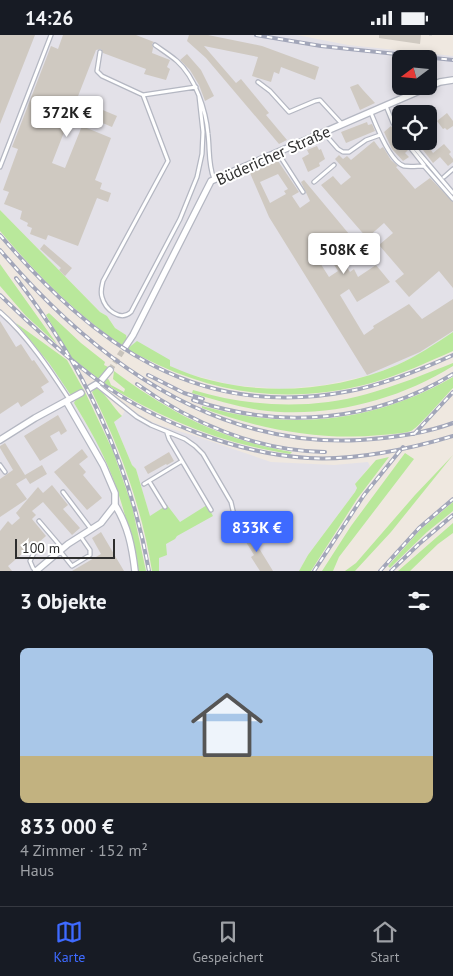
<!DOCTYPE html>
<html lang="de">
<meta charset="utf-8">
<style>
body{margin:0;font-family:"PT Sans",sans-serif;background:#242831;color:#f1f3f6;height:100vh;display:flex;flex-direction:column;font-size:19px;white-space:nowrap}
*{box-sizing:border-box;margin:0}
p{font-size:16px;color:#9ea1a6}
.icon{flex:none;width:28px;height:28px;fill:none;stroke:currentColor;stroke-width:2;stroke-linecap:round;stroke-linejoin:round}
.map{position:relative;height:536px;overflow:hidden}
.drawer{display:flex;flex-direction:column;background:#171b24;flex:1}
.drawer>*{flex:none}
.needle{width:32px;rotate:254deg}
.controls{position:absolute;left:392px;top:15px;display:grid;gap:10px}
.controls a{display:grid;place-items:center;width:45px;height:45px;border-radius:8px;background:#171b24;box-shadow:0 2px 8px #0003;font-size:25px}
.scale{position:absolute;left:15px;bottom:12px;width:100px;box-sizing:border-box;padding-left:5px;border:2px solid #2e2e2e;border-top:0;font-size:14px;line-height:18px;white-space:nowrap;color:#2e2e2e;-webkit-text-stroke:4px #fff;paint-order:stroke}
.price{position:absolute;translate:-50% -42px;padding:0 11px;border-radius:5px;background:#fff;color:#222;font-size:16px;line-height:32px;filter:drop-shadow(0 1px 2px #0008)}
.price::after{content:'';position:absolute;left:50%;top:30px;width:15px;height:11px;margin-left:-8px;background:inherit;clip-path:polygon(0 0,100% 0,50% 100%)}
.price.active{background:#3e6aff;color:#fff}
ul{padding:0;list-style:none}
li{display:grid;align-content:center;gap:10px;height:265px;padding:0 20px}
li span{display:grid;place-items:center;height:155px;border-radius:8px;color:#555}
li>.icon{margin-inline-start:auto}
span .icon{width:90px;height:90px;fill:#fffc;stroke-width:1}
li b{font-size:21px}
h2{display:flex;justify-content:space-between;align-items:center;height:60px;padding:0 20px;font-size:21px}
.status{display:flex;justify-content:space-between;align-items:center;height:35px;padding:0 25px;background:#171b24;direction:ltr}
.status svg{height:14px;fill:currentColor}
.tab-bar{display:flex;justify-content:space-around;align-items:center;height:70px;border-top:1px solid #363941;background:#171b24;font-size:14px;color:#9ea1a6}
.tab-bar a{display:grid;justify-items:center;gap:2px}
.tab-bar .active{color:#3e6aff}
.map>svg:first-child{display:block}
</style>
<div class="status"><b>14:26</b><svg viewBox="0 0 49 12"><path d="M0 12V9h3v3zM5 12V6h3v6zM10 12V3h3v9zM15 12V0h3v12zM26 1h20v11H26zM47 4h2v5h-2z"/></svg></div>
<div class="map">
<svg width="453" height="536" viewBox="0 0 453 536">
<rect width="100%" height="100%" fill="#efe8e0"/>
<path fill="#e3e1e8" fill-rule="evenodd" d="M0,0H297L348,10L453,21V297L421,318L397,330L371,340L324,350L282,354L233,350L184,338L170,331L137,307L127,314L123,311L127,304L126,300L115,293L107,281L100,277L0,175ZM401,24H429V51H401ZM401,79H429V106H401Z
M0,276L16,288L49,328L80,355L83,360L74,368L98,409L115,449L132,507L137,536H0Z
M127,372L147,385L162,391L195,401L271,427L334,430L368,427L370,431L355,449L357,453L355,457L308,520L299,536H159V512L136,434L132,430L114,387L122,381Z"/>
<path fill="#b9e89b" d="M0,175L100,277L107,281L115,293L126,300L127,304L123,311C74,277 38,241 0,196Z
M0,229L57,309L26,281L0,251Z
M49,278L81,308L105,327L104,330L108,332L99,344L72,323L46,280Z
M16,288L67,325L86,359L113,416L132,471L146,536H137C131,500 122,463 107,429C98,408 86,388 74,368L80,355L75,359H70L49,328Z
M453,297V316C428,327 402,339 375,347C286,372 207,359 127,314L137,306L170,325V331C239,363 328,360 397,330C417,321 435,309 453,297Z
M453,328V331C397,366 325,384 259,375C236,371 214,365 192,358L193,355C249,372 310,375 367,359C396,351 425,339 453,328Z
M114,336C172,379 220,404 292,417L290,419C223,409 161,384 104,348L107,343L109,345L111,350L124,357L125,354L113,344Z
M453,342V353C446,360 417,394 411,396C402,399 390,399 381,400C320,406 259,394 202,373V371C291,396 373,388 453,342Z
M96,353C107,359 113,373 122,381L114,387L132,430L136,434L150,481L167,470L180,487L207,470L213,481L177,501L175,504L166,509L167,520L159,523V536H152C142,473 120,413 92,357Z
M405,418L414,424L339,522L333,536H322L351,491Z
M453,420L391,497L355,536H345L356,528L415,460Z
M389,422L357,464L311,536H299L308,520L355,457L357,453L355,449L376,425Z
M453,467V476L427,497L390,533L388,531L420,495Z
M453,488V498L438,509L410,536H398Z"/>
<path fill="#cfc9c1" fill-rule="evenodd" d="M0,0H35L0,89Z
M63,0H136L154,7L152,9L153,13L152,18L170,25L167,32L170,34L166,45L144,39L146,34L103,18L101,14L96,15L52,128L65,133L82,91L111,103L95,145L102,148L100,154L111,158L108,167L97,163L78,211L48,200L46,205L30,199L32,193L27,191L28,188L20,184L22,176L4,169L9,157L3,155L18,114L12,112L51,11L58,14Z
M189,0H208L262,11L319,32L315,45L281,32L279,39L274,37L271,47L252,41L258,22L204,11L236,48L241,44L269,78L266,80L287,105L279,109L206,23L187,6Z
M379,0H421L420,9L379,3Z
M187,19L201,35L214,61L205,66L199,50L190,35L180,25Z
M358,49L363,55L375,68L360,75L350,52Z
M98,73L117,81L112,92L93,84Z
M447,78L453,86V91L447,95L445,93L443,94L437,86Z
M367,87L368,90L372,89L375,96L346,108L341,97Z
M391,91L408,115L405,118L409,122L403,126L392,114L384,97Z
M374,106L380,114L383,112L391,125L398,131L396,132L415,154L430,143L453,167V253L439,236L409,262L395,246L404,239L379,210L393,198L384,188L367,203L321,150L333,141L341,150L351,142L335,124L339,120L343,124L347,121L351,125Z
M444,109L451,117L449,119L453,124V127L448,131L440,122L433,128L423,115L428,111L433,118Z
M317,111L319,115L321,114L325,124L319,128L320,131L308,137L302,123L309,119L307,115Z
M278,126L299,157L292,161L300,173L310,166L301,147L304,145L359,211L341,223L350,237L354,234L358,242L376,230L390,247L357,267L349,254L340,260L364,300L374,293L373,291L409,269L422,284L453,264V296L420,317L367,340L269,182L250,138ZM278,139L288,154L284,156L286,159L270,168L260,147ZM326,217L338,236L329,242L317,223Z
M44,209L72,233L65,241L59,235L61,233L40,214Z
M0,286L16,312L21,309L32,326L34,325L49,347L41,352L44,357L21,372L18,367L0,379Z
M58,380L67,396L61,400L59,396L50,401L58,415L40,426L24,401Z
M5,408L25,440L42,430L47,439L30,449L26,443L16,449L27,464L0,482V444L13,435L0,413V411Z
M82,414L88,422L79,429L86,437L83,440L102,463L87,475L54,437Z
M169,417L174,426L167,430L166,429L148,439L144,432Z
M52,450L68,470L63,474L80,493L72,500L43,467L32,476L36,480L32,484L46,501L37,509L33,506L30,507V512L8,531L12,536H0V496L8,486L12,490L20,483L16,478L38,452L43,458Z
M248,495L257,510L273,536H260L251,522L254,520L241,499Z
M101,497L124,536H72L101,519L92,503Z"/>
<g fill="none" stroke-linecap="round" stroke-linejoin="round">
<path stroke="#c8c3bc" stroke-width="5.5" stroke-dasharray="5.5 3" stroke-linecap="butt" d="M110,335L125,312"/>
<g stroke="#b4b7c2" stroke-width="5.5">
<path id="lane" d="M155,10C162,15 170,20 177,26C195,42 206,75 208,99C210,115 208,129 214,144
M100,17L97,36L102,41L143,60L168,126L103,246C102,251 100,256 102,262C105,274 120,287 131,277L180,184L197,142L202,119L203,97L199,61
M258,47L270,56L289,77L315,66L320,65L342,89
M143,60L196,52
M386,71L393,88L401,98
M371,78C376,90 390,127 404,131C410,132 418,131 424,131L453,164
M324,98L338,114L343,117H349L366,105L380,100
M405,106L424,130
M409,106L453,158
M278,118L303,157
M0,132L51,0
M444,142L453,134
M314,147L334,130
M0,277C27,300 50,335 69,364
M97,350L137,382L151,390L185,404L195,411L203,419L231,467L235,484
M167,398L169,404L211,475
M0,430L5,437
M149,446L165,472
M144,449L182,426
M63,457L91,494
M39,486L62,513
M32,509L36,514L30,526L33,533L36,536
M60,516L72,531L90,520V515L81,502"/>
</g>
<g stroke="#b4b7c2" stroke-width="8">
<path id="street" d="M125,312L133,300L211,146L440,47L453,45
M90,353L100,347L110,335
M0,405L35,383L81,358
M115,470C128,491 132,511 135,536
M36,536L68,509L101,488L115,470V458L103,430L66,366"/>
</g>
<path stroke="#c9c9c9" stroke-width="1" stroke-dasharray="4 2.5" stroke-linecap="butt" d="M429,0H432"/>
<use href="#lane" stroke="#fff" stroke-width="3"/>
<use href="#street" stroke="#fff" stroke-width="5.5"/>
<g stroke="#a2a6b9" stroke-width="4">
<path id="rail" d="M256,0L321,11L453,25
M0,200C95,310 197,386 350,356C385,349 420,335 453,320
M0,215C92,323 212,413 360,405C392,403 423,399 453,388
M16,243C83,329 130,429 149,536
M0,260C32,291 64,321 100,347C155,387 239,419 308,423C352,426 411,414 453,401
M148,340L184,358L203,364
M137,349C191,388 257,416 325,417
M193,365C281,395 374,387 453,339
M414,399L453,357
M314,536L364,460L403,412
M380,536L419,493L453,464
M391,536L419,509L453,480"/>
</g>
<use href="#rail" stroke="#fff" stroke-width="2" stroke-dasharray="5.5" stroke-linecap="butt"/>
</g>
<g text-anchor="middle" stroke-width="4" stroke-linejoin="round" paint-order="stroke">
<g font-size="16" fill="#2e2e2e" stroke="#fff">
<text transform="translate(273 120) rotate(-24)" y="6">Büdericher Straße</text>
</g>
</g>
</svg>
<div class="controls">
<a><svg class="needle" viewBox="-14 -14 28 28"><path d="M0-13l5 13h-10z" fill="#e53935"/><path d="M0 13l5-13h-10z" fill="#9ea1a6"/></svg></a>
<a><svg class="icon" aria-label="locate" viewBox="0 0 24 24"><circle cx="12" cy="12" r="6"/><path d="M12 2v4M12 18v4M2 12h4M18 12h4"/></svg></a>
</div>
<div class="scale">100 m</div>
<b class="price" style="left:67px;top:103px">372K €</b>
<b class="price" style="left:344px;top:240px">508K €</b>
<b class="price active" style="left:257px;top:518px">833K €</b>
</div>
<section class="drawer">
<h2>3 Objekte<svg class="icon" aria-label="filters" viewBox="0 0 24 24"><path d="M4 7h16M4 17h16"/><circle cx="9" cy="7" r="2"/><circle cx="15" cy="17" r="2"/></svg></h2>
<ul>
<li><span style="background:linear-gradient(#a9c7e8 70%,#c2b280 0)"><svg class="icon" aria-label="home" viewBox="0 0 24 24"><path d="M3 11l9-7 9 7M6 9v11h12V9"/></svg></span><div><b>833 000 €</b><p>4 Zimmer · 152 m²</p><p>Haus</p></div></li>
</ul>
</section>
<nav class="tab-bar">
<a class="active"><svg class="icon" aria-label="map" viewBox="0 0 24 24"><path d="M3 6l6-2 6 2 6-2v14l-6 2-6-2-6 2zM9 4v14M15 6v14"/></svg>Karte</a>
<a><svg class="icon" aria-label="saved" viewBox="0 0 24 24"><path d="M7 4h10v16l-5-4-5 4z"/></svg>Gespeichert</a>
<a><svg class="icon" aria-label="home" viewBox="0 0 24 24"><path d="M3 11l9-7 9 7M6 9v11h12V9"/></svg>Start</a>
</nav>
